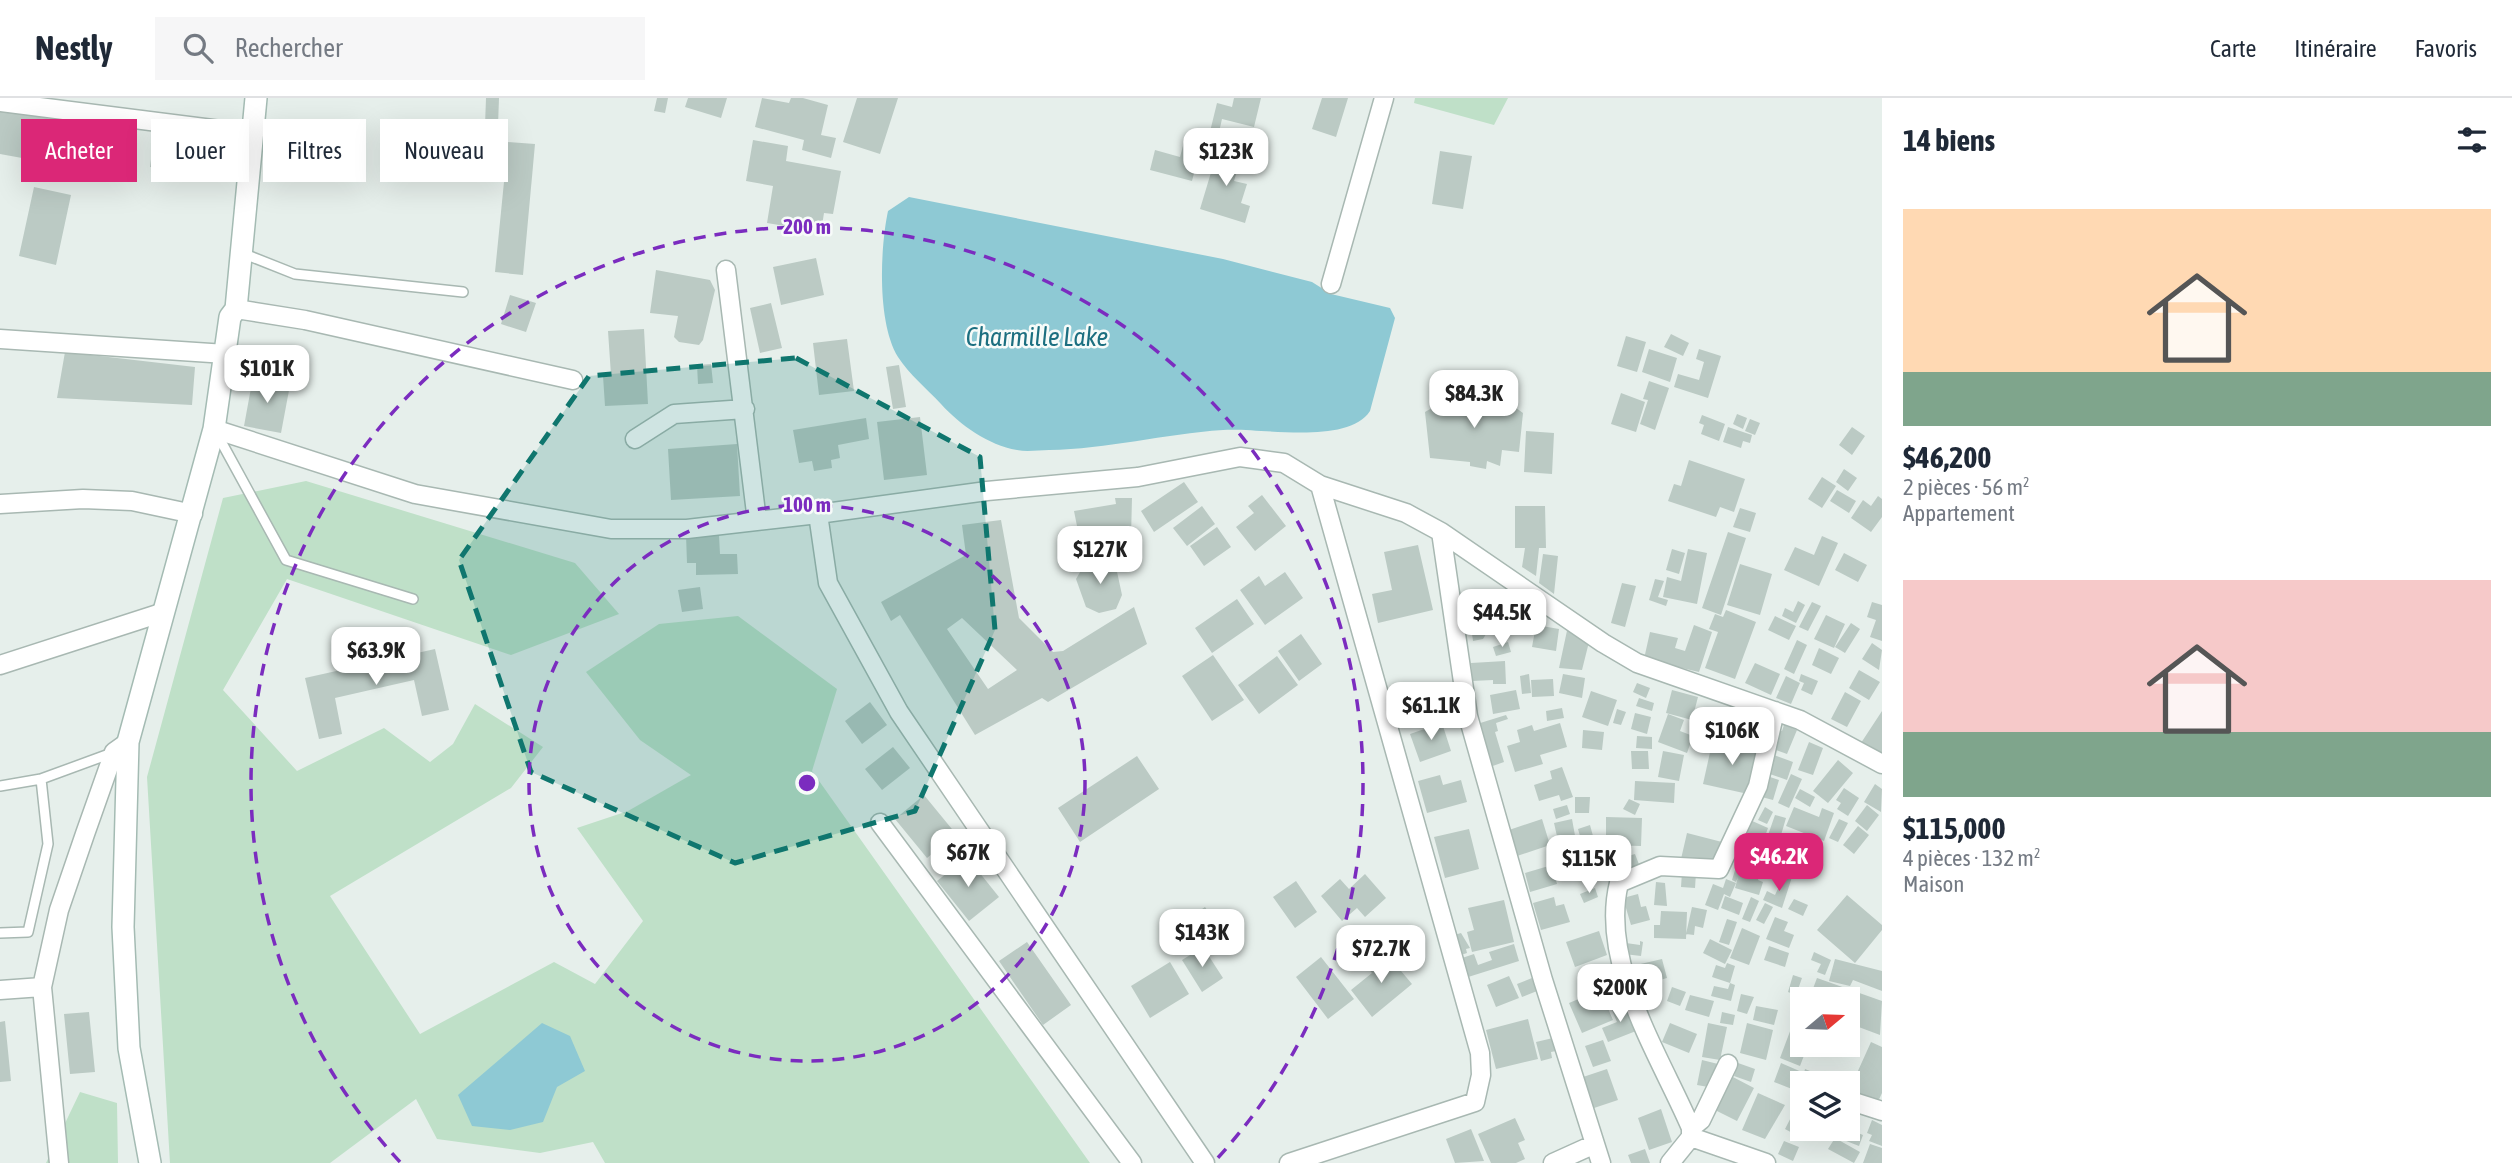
<!DOCTYPE html>
<html lang="fr">
<meta charset="utf-8">
<style>
body{margin:0;font-family:"Asap Condensed",sans-serif;background:#f6f6f7;color:#1f2937;height:100vh;display:flex;flex-direction:column;font-size:26px;white-space:nowrap}
*{box-sizing:border-box;margin:0}
p{font-size:23px;color:#747a83}
.icon{flex:none;width:38px;height:38px;fill:none;stroke:currentColor;stroke-width:2;stroke-linecap:round;stroke-linejoin:round}
.map{position:relative;flex:1;overflow:hidden}
.panel{display:flex;flex-direction:column;background:#fff;width:630px}
.panel>*{flex:none}
.top-card{position:absolute;left:21px;top:21px;width:665px;height:63px;display:flex;gap:14px}
.needle{width:46px;rotate:71deg}
.tools{position:absolute;left:1790px;top:889px;display:grid;gap:14px}
.tools a{display:grid;place-items:center;width:70px;height:70px;border-radius:0px;background:#fff;box-shadow:0 7px 28px #0002;font-size:35px}
.price{position:absolute;translate:-50% -60px;padding:0 16px;border-radius:14px;background:#fff;color:#222;font-size:23px;line-height:46px;filter:drop-shadow(0 2px 4px #0008)}
.price::after{content:'';position:absolute;left:50%;top:42px;width:21px;height:16px;margin-left:-10px;background:inherit;clip-path:polygon(0 0,100% 0,50% 100%)}
.price.selected{background:#db2777;color:#fff}
ul{padding:0;list-style:none}
li{display:grid;align-content:center;gap:14px;height:371px;padding:0 21px}
li span{display:grid;place-items:center;height:217px;border-radius:0px;color:#555}
li>.icon{margin-inline-start:auto}
span .icon{width:126px;height:126px;fill:#fffc;stroke-width:1}
li b{font-size:30px}
h2{display:flex;justify-content:space-between;align-items:center;height:84px;padding:0 21px;font-size:30px}
.pill{padding:0 24px;border-radius:0px;background:#fff;box-shadow:0 7px 28px #0002;font-size:24px;line-height:63px}
.pill.selected{background:#db2777;color:#fff}
header{display:flex;align-items:center;gap:42px;box-sizing:border-box;height:98px;padding:0 35px;background:#fff;border-bottom:2px solid #e0e1e3}
header strong{font-size:33px}
nav{display:flex;gap:38px;margin-inline-start:auto;font-size:24px}
.search{width:490px;height:63px;background:#f6f6f7;display:flex;align-items:center;gap:18px;box-sizing:border-box;padding:0 24px;border-radius:0px;color:#747a83;font-size:26px}
main{display:flex;flex:1;min-height:0}
.map>svg:first-child{display:block}
</style>
<header>
<strong>Nestly</strong>
<div class="search"><svg class="icon" aria-label="search" viewBox="0 0 24 24"><circle cx="10" cy="10" r="6"/><path d="M15 15l6 6"/></svg>Rechercher</div>
<nav><a>Carte</a><a>Itinéraire</a><a>Favoris</a></nav>
</header>
<main>
<div class="map">
<svg width="1882" height="1065" viewBox="0 0 1882 1065">
<rect width="100%" height="100%" fill="#e6efeb"/>
<path fill="#bfe0c8" d="M1415,0H1508L1494,27L1414,5Z
M306,383L575,465L619,516L511,557L287,481L223,592L297,673L384,630L430,664L453,646L475,606L543,649L511,690L330,798L420,936L554,864L595,886L643,823L577,730L628,713L691,677L640,642L586,574L659,526L738,518L837,591L812,673L1090,1065H605L593,1044L540,1055L437,1041L416,1001L330,1065H170L147,679L223,400Z
M80,994L117,1005L118,1065H46Z"/>
<path fill="#8ec9d4" d="M909,99L1223,161L1312,184L1331,196L1390,210L1395,220L1370,313C1347,348 1259,329 1223,332C1164,336 1107,351 1049,352C1039,352 1027,354 1017,352C988,347 960,327 941,306C927,291 909,276 898,259C877,225 880,151 888,113Z
M542,925L570,938L585,973L557,989L543,1024L510,1032L472,1028L458,997Z"/>
<path fill="#bbcac4" fill-rule="evenodd" d="M486,0H499L497,55H484Z
M657,0H668L665,15L654,13Z
M688,0H727L721,20L685,9Z
M762,0L789,5L791,0H803L828,7L821,37L836,40L831,60L802,52L804,42L755,29Z
M857,0H898L880,56L843,44Z
M1234,0H1261L1254,29L1222,21L1214,56L1205,54L1217,5L1232,9Z
M1322,0H1348L1336,39L1312,31Z
M0,12L52,21L48,48L80,54L77,70L0,56Z
M154,38L246,49L242,80L150,69Z
M753,42L788,48L786,63L841,73L833,116L824,115L821,134L767,125L773,88L746,83Z
M508,44L535,46L523,177L495,174Z
M1184,44L1201,48L1192,83L1150,72L1155,52L1180,59Z
M1219,48L1242,56L1234,83L1247,86L1241,105L1250,108L1245,125L1200,111Z
M1440,53L1472,58L1463,111L1432,106Z
M34,89L71,97L56,167L19,158Z
M816,160L824,197L781,207L773,169Z
M656,172L710,182L715,192L703,242L699,247L679,244L674,239L678,218L650,215Z
M510,197L536,205L526,234L501,226Z
M771,205L782,250L760,255L750,210Z
M644,231L648,306L605,308L603,278L611,277L608,233Z
M1671,236L1689,245L1683,258L1664,249Z
M1626,238L1646,244L1637,274L1617,268Z
M847,241L854,293L819,297L813,245Z
M1649,251L1677,260L1670,284L1642,274Z
M1699,251L1721,258L1708,300L1674,289L1678,276L1699,282L1704,264L1696,261Z
M65,254L195,269L192,307L57,300Z
M711,266L713,285L698,286L697,267Z
M899,267L906,309L893,311L886,269Z
M253,279L290,287L281,335L244,328Z
M1649,283L1669,290L1655,332L1640,326L1648,302L1643,301Z
M1621,295L1645,304L1636,334L1611,326Z
M1483,298L1505,302L1523,315L1519,354L1502,352L1500,368L1487,363L1486,371L1470,368V364L1430,360L1425,314L1444,303Z
M1737,316L1747,320L1743,331L1733,326Z
M1702,317L1725,326L1719,343L1701,336L1704,327L1699,325Z
M920,319L927,377L884,382L877,324Z
M866,320L869,341L838,347L840,360L831,362L832,370L814,373L812,363L799,365L793,332Z
M1750,321L1760,325L1755,337L1745,333Z
M1728,329L1752,337L1750,345L1743,343L1741,350L1723,344Z
M1852,329L1865,338L1852,357L1839,347Z
M1526,333L1554,335L1552,376L1524,374Z
M737,346L740,398L671,402L668,351Z
M1689,362L1745,381L1734,414L1720,409L1716,419L1668,403L1674,386L1681,388Z
M1844,371L1857,380L1848,393L1836,384Z
M1822,379L1836,388L1822,410L1808,401Z
M1184,384L1198,404L1154,434L1141,413Z
M1837,392L1856,403L1849,415L1830,403Z
M1262,397L1286,428L1255,453L1236,429L1254,415L1248,408Z
M1878,398L1882,401V419L1871,434L1851,420L1863,402L1871,408Z
M1115,400H1132L1131,439L1124,441L1125,447L1090,458L1088,450L1082,453L1074,413L1116,406Z
M1202,408L1215,426L1187,448L1173,430Z
M1515,408H1545L1546,450H1539L1536,478L1522,469L1525,450H1515Z
M1740,410L1756,415L1750,434L1733,429Z
M1001,422L1019,520L1053,554L1063,553L1134,509L1147,546L1048,604L1042,600L975,637L900,517L891,523L881,504L966,457L962,427ZM962,520L1017,572L988,591L947,531Z
M1217,429L1231,449L1204,468L1190,448Z
M1728,434L1746,440L1721,517L1702,510Z
M686,437H719L720,456H737L738,476L696,477V465H687Z
M1822,438L1838,445L1819,488L1784,472L1795,449L1814,457Z
M1418,447L1433,512L1378,525L1372,496L1392,492L1384,454Z
M1672,451L1685,455L1679,476L1666,472Z
M1688,451L1707,455L1697,506L1663,499L1667,479L1681,483Z
M1844,455L1867,467L1858,484L1835,472Z
M1543,456L1558,458L1554,496L1539,485Z
M1102,460L1116,469L1122,497L1116,511L1099,515L1086,509L1076,481L1086,464Z
M1740,466L1772,476L1760,517L1727,507Z
M1285,474L1303,500L1265,527L1240,492L1259,478L1265,488Z
M1655,481L1664,483L1658,499L1668,502L1666,508L1649,502Z
M1622,485L1636,488L1625,529L1611,525Z
M700,489L703,511L682,514L678,492Z
M1237,501L1254,526L1212,555L1195,530Z
M1798,503L1805,507L1796,525L1782,518L1785,510L1793,514Z
M1812,504L1821,508L1808,533L1799,529Z
M1872,504L1882,507V543L1870,539L1876,522L1867,519Z
M1726,512L1756,524L1735,581L1705,570L1718,534L1709,531L1715,516L1723,519Z
M1826,517L1845,526L1834,550L1814,541Z
M1490,518L1491,528L1483,541L1473,543L1470,521Z
M1775,518L1796,528L1789,542L1768,532Z
M1851,525L1860,531L1845,555L1835,549Z
M1536,527L1559,531L1556,553L1532,549Z
M1694,527L1712,534L1699,574L1644,561L1650,534L1678,540L1675,550L1685,553Z
M1568,528L1590,540L1582,572L1559,570Z
M1301,536L1322,566L1299,583L1278,553Z
M1797,542L1807,547L1794,576L1784,571Z
M1508,544L1511,554L1496,558L1493,549Z
M1872,545L1882,552L1879,572L1862,561Z
M1819,550L1839,560L1831,576L1812,567Z
M435,551L449,612L422,618L414,582L335,600L342,636L319,641L305,580Z
M1213,557L1244,602L1212,623L1182,578Z
M1277,558L1298,587L1259,616L1238,587Z
M1505,563L1506,586H1493V582L1472,583L1471,565Z
M1755,565L1780,576L1771,597L1745,585Z
M1859,572L1880,584L1869,602L1849,590Z
M1529,576L1531,595L1522,596L1520,578Z
M1563,576L1585,580L1582,600L1559,595Z
M1801,576L1818,583L1812,597L1801,592L1804,585L1799,583Z
M1786,578L1800,585L1791,606L1776,600Z
M1553,581L1554,598L1532,599L1531,582Z
M1637,585L1650,590L1646,600L1633,594Z
M1516,592L1520,611L1493,616L1490,597Z
M1672,592L1698,599L1692,622L1666,615Z
M1591,593L1617,602L1608,628L1582,619Z
M1845,594L1861,603L1847,629L1831,621Z
M1639,600L1654,605L1652,613L1636,608Z
M870,604L887,627L862,646L845,623Z
M1562,610L1564,620L1547,623L1546,613Z
M1617,611L1626,614L1621,627L1613,625Z
M1882,613V663L1859,648Z
M1635,615L1651,619L1647,636L1631,631Z
M1668,616L1684,622L1680,633L1693,638L1687,655L1658,644Z
M1506,617L1508,621L1496,625L1498,633L1495,634L1504,664L1487,670L1477,626Z
M1442,625L1451,653L1420,664L1410,636Z
M1560,625L1567,649L1540,657L1543,666L1515,674L1507,648L1520,644L1517,632L1532,627L1534,633Z
M1784,627L1797,632L1787,656L1771,650L1779,632L1782,633Z
M1583,632L1604,634L1602,652L1582,650Z
M1637,638L1652,639V651L1636,650Z
M1733,642L1759,648L1748,696L1703,686L1711,650L1731,654Z
M1809,644L1823,650L1813,677L1798,672Z
M893,649L910,670L882,692L865,671Z
M1631,653H1648L1649,671H1632Z
M1663,653L1684,657L1679,683L1658,679Z
M1771,656L1793,664L1787,682L1764,674Z
M1137,658L1159,691L1080,744L1058,710Z
M1838,662L1853,675L1828,705L1813,693Z
M1562,669L1573,699L1561,703L1559,697L1539,703L1534,687L1552,681L1550,673Z
M1791,676L1802,681L1789,710L1778,705Z
M1440,677L1443,687L1461,682L1467,704L1427,715L1418,683Z
M1764,677L1779,682L1773,702L1758,698Z
M1635,683L1675,685L1674,705L1634,702Z
M1875,686L1882,691L1881,714L1864,704Z
M1844,690L1859,700L1848,718L1837,711L1841,705L1836,702Z
M1800,691L1815,699L1810,709L1795,700Z
M924,697L956,736L927,760L895,721Z
M1575,699H1590L1589,715H1575Z
M1629,701L1640,706L1635,717L1623,711Z
M1567,707L1570,716L1556,721L1553,711Z
M1867,707L1879,717L1867,733L1855,723Z
M1765,709L1773,714L1767,726L1758,722Z
M1794,709L1819,719L1822,710L1834,715L1824,743L1786,728Z
M1775,717L1786,720L1779,744L1767,740Z
M1606,719L1642,720L1641,748L1606,747Z
M1542,721L1550,747L1517,758L1509,732Z
M1572,721L1576,743L1559,747L1554,725Z
M1839,721L1848,725L1838,744L1829,740Z
M1750,722L1768,730L1764,741L1746,734Z
M1590,727L1596,749L1584,752L1578,731Z
M1858,728L1869,737L1854,756L1843,747Z
M1469,731L1479,771L1445,780L1434,739Z
M1687,735L1722,744L1716,769L1681,761Z
M1786,739L1817,756L1804,778L1773,761Z
M1743,746L1767,753L1758,782L1763,784L1759,797L1735,790L1738,779L1736,784L1732,782Z
M1578,749L1585,765L1561,775L1555,759Z
M1597,750L1603,765L1591,770L1585,755Z
M1635,756L1640,769L1619,776L1615,762Z
M967,759L999,799L969,823L937,783Z
M1552,767L1557,786L1530,794L1525,775Z
M1682,774L1696,775L1695,790L1681,789Z
M1365,776L1386,800L1365,819L1357,810L1342,823L1321,798L1340,781L1349,791Z
M1785,776L1792,779L1782,810L1763,802L1767,793L1775,797Z
M1726,781L1736,785L1730,799L1724,796L1718,812L1705,807L1713,786L1723,790Z
M1296,783L1317,814L1295,830L1273,799Z
M1656,784L1665,785L1667,808L1654,807Z
M1595,790L1598,799L1584,805L1580,796Z
M1638,796L1641,809L1646,808L1650,822L1631,827L1623,800Z
M1847,797L1882,827V832L1855,865L1817,832Z
M1725,798L1743,805L1739,817L1721,810Z
M1554,799L1556,808L1564,806L1570,824L1541,832L1533,805Z
M1751,799L1759,803L1750,824L1742,821Z
M1794,801L1808,807L1803,818L1788,811Z
M1504,802L1514,844L1472,854L1467,834L1474,832L1468,810Z
M1765,805L1773,809L1764,826L1756,822Z
M1205,809L1216,825L1192,841L1182,825Z
M1692,809L1707,812L1703,830L1695,828L1694,837L1686,836Z
M1661,813L1687,814L1686,841L1654,840V827H1660Z
M1775,819L1788,824L1784,833L1794,837L1789,850L1766,841Z
M1727,821L1737,824L1729,847L1719,844Z
M1742,830L1760,838L1749,867L1730,860Z
M1599,833L1607,857L1575,869L1566,844Z
M1461,835L1470,850L1466,851L1467,855L1458,858L1451,838Z
M1710,841L1732,852L1725,866L1703,855Z
M1640,843L1643,844L1641,858L1624,856L1626,845L1640,847Z
M1027,844L1071,907L1043,927L999,863Z
M1514,846L1519,863L1465,880L1459,861L1474,856L1478,867L1492,862L1489,854Z
M1769,848L1789,855L1785,869L1764,862Z
M1203,849L1223,880L1202,894L1182,862Z
M1385,854L1412,886L1372,919L1351,892L1372,875L1367,869Z
M1814,854L1831,862L1825,877L1817,874L1821,866L1811,862Z
M1321,859L1354,901L1328,921L1296,879Z
M1662,861L1667,880L1660,882L1662,890L1638,895L1632,868Z
M1835,861L1882,873V893L1853,882L1850,888L1829,883Z
M1170,864L1189,896L1150,920L1131,888Z
M1727,865L1735,868L1730,885L1712,879L1716,867L1725,870Z
M1793,877L1802,880L1796,897L1788,894Z
M1509,878L1519,900L1496,909L1487,887Z
M1532,880L1537,893L1522,899L1517,886Z
M1817,880L1882,903L1880,937L1848,925V901H1809Z
M1730,885L1735,887L1731,903L1711,898L1714,888L1728,891Z
M1672,889L1686,894L1680,908L1667,903Z
M1600,892L1613,922L1582,935L1569,905Z
M1741,896L1754,899L1747,916L1737,913Z
M1690,897L1714,903L1709,919L1685,912Z
M1624,904L1636,933L1608,944L1602,930L1617,924L1611,910Z
M1756,908L1778,912L1774,927L1753,922Z
M89,914L95,974L70,976L64,916Z
M1722,914L1735,917L1733,927L1720,925Z
M1528,921L1538,961L1496,971L1486,932Z
M5,923L11,983L0,984V924Z
M1670,925L1697,936L1689,955L1662,944Z
M1708,925L1727,929L1720,962L1702,959Z
M1747,925L1773,932L1766,962L1740,955Z
M1792,928L1802,933V947H1808L1800,968L1780,960Z
M1553,940L1556,953L1551,954L1552,960L1541,963L1536,944Z
M1603,942L1611,963L1593,969L1585,948Z
M1871,944L1882,949V995L1875,1010L1848,995Z
M1702,962L1718,966L1714,990L1697,987Z
M1738,965L1755,971L1751,984L1734,978Z
M1781,965L1804,975L1805,971L1830,981L1828,985H1802V995L1774,984Z
M1607,971L1618,1002L1591,1011L1580,980Z
M1731,978L1754,990L1737,1023L1715,1012Z
M1758,995L1785,1007L1765,1041L1742,1032Z
M1800,1002L1802,1031H1812L1805,1042L1785,1031Z
M1661,1011L1672,1044L1649,1052L1638,1020Z
M1515,1020L1525,1042L1518,1045L1525,1061L1516,1065H1491L1478,1036Z
M1872,1022L1882,1027V1048L1869,1043L1872,1037L1867,1035Z
M1471,1031L1484,1063L1455,1065L1446,1041Z
M1833,1031H1848L1863,1037L1859,1048L1831,1037Z
M1835,1040L1860,1054L1854,1065L1828,1051Z
M1784,1043L1799,1049L1793,1063L1778,1056Z
M1870,1046L1882,1050V1065H1863Z
M1645,1051L1650,1065H1631L1628,1057Z"/>
<g fill="none" stroke-linecap="round" stroke-linejoin="round">
<g stroke="#a8b8b2" stroke-width="12">
<path id="lane" d="M242,155L295,176L463,194
M217,336L286,462L413,501
M0,688L41,681L112,655
M0,835L28,834L48,746L41,681"/>
</g>
<g stroke="#a8b8b2" stroke-width="21">
<path id="street" d="M0,4L252,36
M726,172L757,423
M1331,186L1384,0
M236,211L305,222L573,282
M0,241L226,256
M214,331L415,396L611,431H687L818,416L987,393L1138,379L1240,359L1284,365L1320,387L1480,955L1481,977L1475,1004L1289,1065
M635,341L674,316L745,311
M1320,387L1406,415L1441,434L1603,545L1637,565L1800,622L1882,666
M0,406L83,401L132,403L193,416
M818,416L828,485L899,614L1205,1065
M1441,434L1468,618L1543,882L1601,1065
M0,567L164,514
M880,725L1132,1065
M0,892L42,889
M1848,1002L1882,1013
M1691,1030L1701,1022L1728,966
M1691,1039L1766,1065
M59,1065L42,889L59,812L85,736L114,654L128,644
M1553,1065L1595,1046
M1670,1065L1691,1039V1030C1660,958 1599,865 1619,785L1660,768L1719,771L1758,688L1775,613"/>
</g>
<g stroke="#a4bbb3" stroke-width="24">
<path id="secondary" d="M150,1065L129,950L123,829L128,644L214,331L230,219L236,211L256,0"/>
</g>
<use href="#lane" stroke="#fff" stroke-width="9"/>
<use href="#street" stroke="#fff" stroke-width="18"/>
<use href="#secondary" stroke="#fff" stroke-width="21"/>
</g>
<path fill="#0f766e" fill-opacity="0.2" stroke="#0f766e" stroke-width="5" stroke-dasharray="14 9" stroke-linejoin="round" d="M796,260L980,359L995,532L915,713L735,765L531,674L459,462L589,278Z"/>
<g fill="none" stroke="#7b2cbf" stroke-width="3.5" stroke-dasharray="12 9">
<circle cx="807" cy="685" r="278"/>
<path d="M400 1064A556 556 0 1 1 1214 1064"/>
</g>
<g text-anchor="middle" stroke-width="5" stroke-linejoin="round" paint-order="stroke">
<g font-size="26" font-style="italic" fill="#1c6f80" stroke="#f7fbf9">
<text x="1037" y="248">Charmille Lake</text>
</g>
</g>
<circle cx="807" cy="685" r="10" fill="#7b2cbf" stroke="#f7fbf9" stroke-width="3.5"/>
<g font-size="21" text-anchor="middle" font-weight="bold" fill="#7b2cbf" stroke="#f7fbf9" stroke-width="5" stroke-linejoin="round" paint-order="stroke">
<text x="807" y="136">200 m</text>
<text x="807" y="414">100 m</text>
</g>
</svg>
<div class="tools">
<a><svg class="needle" viewBox="-14 -14 28 28"><path d="M0-13l5 13h-10z" fill="#e53935"/><path d="M0 13l5-13h-10z" fill="#747a83"/></svg></a>
<a><svg class="icon" aria-label="layers" viewBox="0 0 24 24"><path d="M12 4l9 5-9 5-9-5zM3 14l9 5 9-5"/></svg></a>
</div>
<b class="price" style="left:1226px;top:90px">$123K</b>
<b class="price" style="left:267px;top:307px">$101K</b>
<b class="price" style="left:1474px;top:332px">$84.3K</b>
<b class="price" style="left:1100px;top:488px">$127K</b>
<b class="price" style="left:1502px;top:551px">$44.5K</b>
<b class="price" style="left:376px;top:589px">$63.9K</b>
<b class="price" style="left:1431px;top:644px">$61.1K</b>
<b class="price" style="left:1732px;top:669px">$106K</b>
<b class="price" style="left:968px;top:791px">$67K</b>
<b class="price selected" style="left:1779px;top:795px">$46.2K</b>
<b class="price" style="left:1589px;top:797px">$115K</b>
<b class="price" style="left:1202px;top:871px">$143K</b>
<b class="price" style="left:1381px;top:887px">$72.7K</b>
<b class="price" style="left:1620px;top:926px">$200K</b>
<div class="top-card">
<a class="pill selected">Acheter</a>
<a class="pill">Louer</a>
<a class="pill">Filtres</a>
<a class="pill">Nouveau</a>
</div>
</div>
<section class="panel">
<h2>14 biens<svg class="icon" aria-label="filters" viewBox="0 0 24 24"><path d="M4 7h16M4 17h16"/><circle cx="9" cy="7" r="2"/><circle cx="15" cy="17" r="2"/></svg></h2>
<ul>
<li><span style="background:linear-gradient(#ffd9b3 75%,#7fa58c 0)"><svg class="icon" aria-label="home" viewBox="0 0 24 24"><path d="M3 11l9-7 9 7M6 9v11h12V9"/></svg></span><div><b>$46,200</b><p>2 pièces · 56 m²</p><p>Appartement</p></div></li>
<li><span style="background:linear-gradient(#f6c9c9 70%,#7fa58c 0)"><svg class="icon" aria-label="home" viewBox="0 0 24 24"><path d="M3 11l9-7 9 7M6 9v11h12V9"/></svg></span><div><b>$115,000</b><p>4 pièces · 132 m²</p><p>Maison</p></div></li>
</ul>
</section>
</main>
